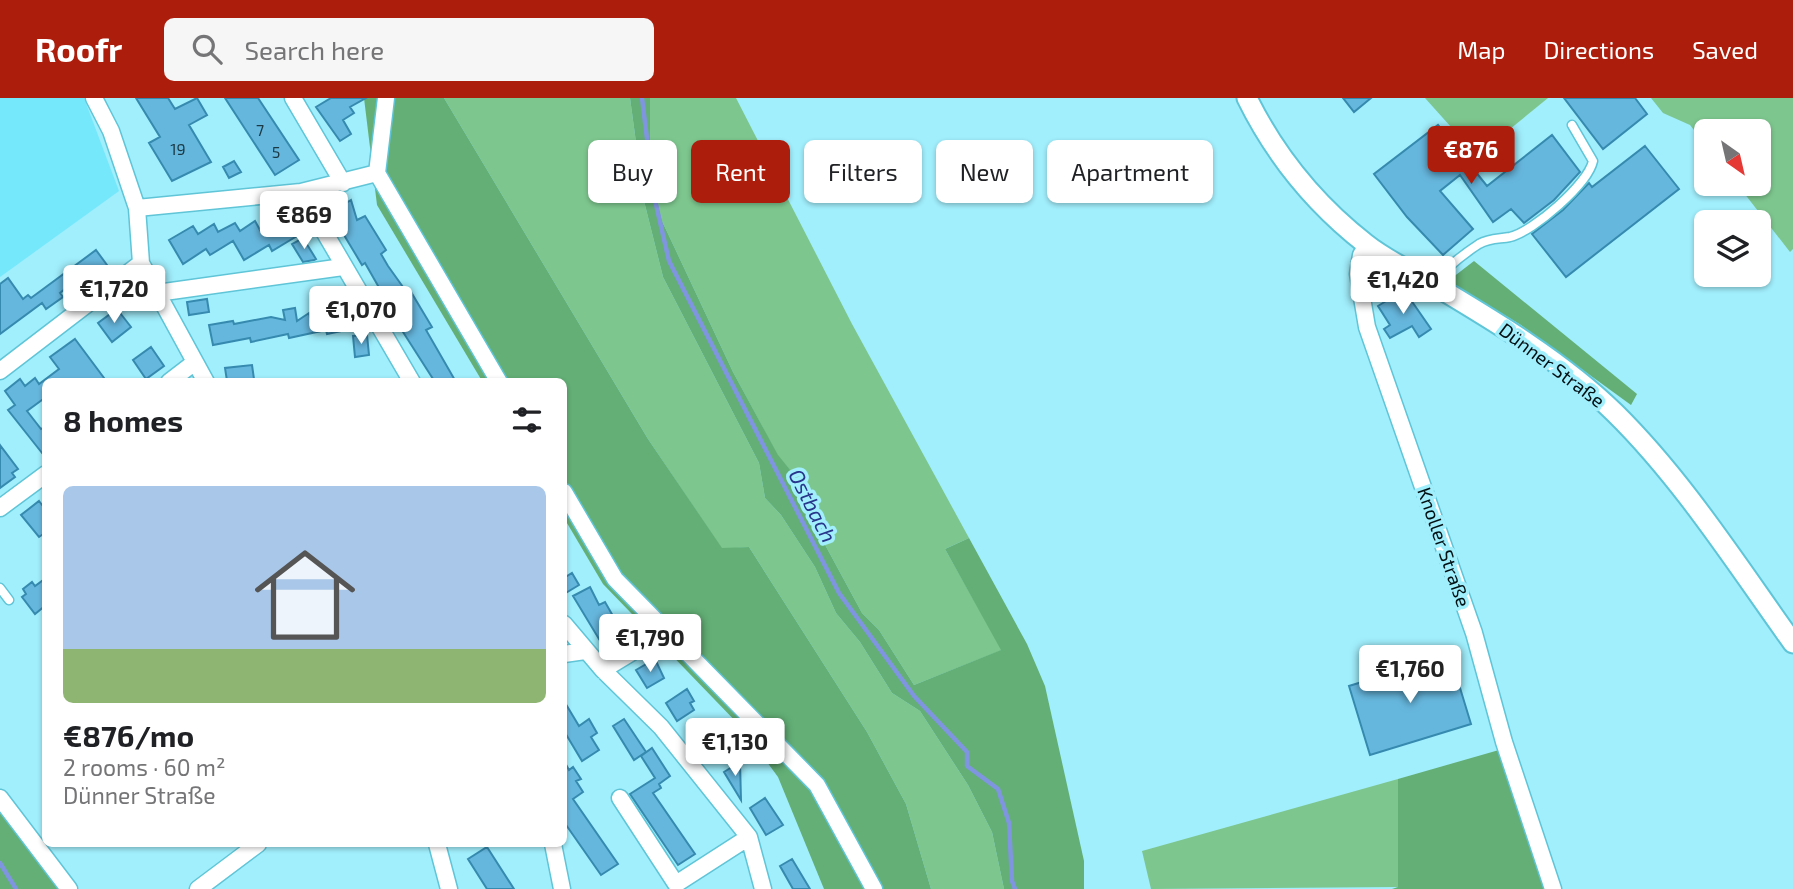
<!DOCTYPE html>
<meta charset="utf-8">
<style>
body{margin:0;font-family:"Exo 2",sans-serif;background:#f6f6f6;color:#202124;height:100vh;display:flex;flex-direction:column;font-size:26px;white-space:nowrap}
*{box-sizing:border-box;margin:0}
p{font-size:23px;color:#757577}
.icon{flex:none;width:38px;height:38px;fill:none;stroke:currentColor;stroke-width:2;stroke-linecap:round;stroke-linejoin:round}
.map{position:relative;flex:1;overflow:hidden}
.sheet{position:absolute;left:42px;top:280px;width:525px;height:469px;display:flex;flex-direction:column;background:#fff;border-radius:10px;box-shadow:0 2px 5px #0004}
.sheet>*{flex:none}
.top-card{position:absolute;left:588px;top:42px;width:665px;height:63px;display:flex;gap:14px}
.needle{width:46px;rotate:146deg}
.fabs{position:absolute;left:1694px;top:21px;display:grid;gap:14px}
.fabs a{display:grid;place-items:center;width:77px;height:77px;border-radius:10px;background:#fff;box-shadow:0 2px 5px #0004;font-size:35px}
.price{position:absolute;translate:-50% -60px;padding:0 16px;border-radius:7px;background:#fff;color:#222;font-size:23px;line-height:46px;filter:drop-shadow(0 2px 4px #0008)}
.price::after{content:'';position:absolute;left:50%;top:42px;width:21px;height:16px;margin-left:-10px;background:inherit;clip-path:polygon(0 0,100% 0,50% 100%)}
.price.selected{background:#ac1d0c;color:#fff}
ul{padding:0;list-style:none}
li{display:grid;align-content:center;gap:14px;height:371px;padding:0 21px}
li span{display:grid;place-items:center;height:217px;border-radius:10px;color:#555}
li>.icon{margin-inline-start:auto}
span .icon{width:126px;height:126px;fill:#fffc;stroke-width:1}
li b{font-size:30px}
h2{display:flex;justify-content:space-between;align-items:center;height:84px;padding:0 21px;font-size:30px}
.chip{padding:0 24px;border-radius:10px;background:#fff;box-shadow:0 2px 5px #0004;font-size:24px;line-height:63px}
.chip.selected{background:#ac1d0c;color:#fff}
header{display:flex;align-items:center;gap:42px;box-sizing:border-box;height:98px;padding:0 35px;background:#ac1d0c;color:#fff}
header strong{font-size:33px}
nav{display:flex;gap:38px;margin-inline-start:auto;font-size:24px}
.search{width:490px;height:63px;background:#f6f6f6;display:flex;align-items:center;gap:18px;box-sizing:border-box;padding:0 24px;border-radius:10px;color:#757577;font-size:26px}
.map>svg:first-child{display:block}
</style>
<header>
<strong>Roofr</strong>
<div class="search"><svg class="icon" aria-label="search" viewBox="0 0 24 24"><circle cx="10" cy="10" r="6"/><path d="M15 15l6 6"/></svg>Search here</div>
<nav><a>Map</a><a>Directions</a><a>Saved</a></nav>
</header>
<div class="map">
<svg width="1793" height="791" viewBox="0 0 1793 791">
<rect width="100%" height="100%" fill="#a1eefc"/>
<path fill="#75e8fc" d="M0,0H84L119,93L0,179Z"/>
<path fill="#7dc68e" d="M444,0H630L644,103L663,179L759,365L765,400L781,417L815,469L836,515L860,544L892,595L920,613L968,687L992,734L1004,791H931L906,706L867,634L749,449L722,451L648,341Z
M650,0H736L852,226L969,440L945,451L1002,552L914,587L879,532L862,515L810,419L796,379L778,358L733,274L662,123L650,69Z
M1425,0H1548L1477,58Z
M1651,0H1793V151L1790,154L1737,86H1759V33H1706V47L1690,27L1663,15Z
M1398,681V789L1151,791L1142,753Z"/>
<path fill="#63af76" d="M364,0H444L648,341L722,450L749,449L867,634L906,706L931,791H824L778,679L742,630L603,486L564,420V284L482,283L377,107Z
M630,0H650V69L662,123L733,274L778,357L796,379L810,419L862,515L879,532L914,587L1001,552L945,451L969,440L1027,546L1045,588L1084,763V791H1004L992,734L968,687L920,613L892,595L860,544L836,515L815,469L781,417L765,400L759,365L663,179L644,103Z
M1474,163L1637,296L1631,307L1521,227L1448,183Z
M1499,652L1547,791H1392L1398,789V681Z
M0,706L63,791H0Z"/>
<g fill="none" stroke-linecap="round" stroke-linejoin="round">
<path stroke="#8095df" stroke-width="4.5" d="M642,0L654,98L669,163L839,495L914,598L967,654V668L998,691L1009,725L1012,783L1015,791
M0,765L16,791"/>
</g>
<path fill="#66b7de" stroke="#368aaf" stroke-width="2" d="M136,0H168L175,11L197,0L207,17L189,27L211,64L172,83L149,45L160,39Z
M225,0H258L299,62L275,77Z
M331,0H366L350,9L354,15L343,22L351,36L340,43L316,9Z
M1343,0H1371L1354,14Z
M1564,0H1635L1647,16L1603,51Z
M1438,27L1487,88L1552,37L1580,74L1554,102L1524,125L1511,111L1493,124L1460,77L1440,93L1473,131L1443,157L1407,119L1374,76Z
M1645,48L1679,91L1566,179L1532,136L1563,112L1589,85L1592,89Z
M234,63L241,74L229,80L223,69Z
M351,102L357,122L365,118L386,152L381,156L388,168L408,196L411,194L432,229L426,232L456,284H435L387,209L389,207L365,165L362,167L341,132L344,130L333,113Z
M276,122L281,131L289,125L297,138L272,153L269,147L244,162L233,143L210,157L206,151L183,166L169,142L193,128L198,136L214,126L218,134L235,125L240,133L255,123L260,132Z
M303,140L316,161L314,162L303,164L292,146Z
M96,152L107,167L89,180L85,175L60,195L63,199L46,211L42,205L0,236V186L8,180L23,201L28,197L31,200Z
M1404,192L1431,231L1419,239L1412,228L1390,240L1384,231L1390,227L1378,208Z
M207,201L209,214L189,217L187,204Z
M295,210L297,223L309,215L310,219L347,211L351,231L327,236L326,232L289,240L288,236L251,244L250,240L213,247L209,227L233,223L234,226L271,219L285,222L283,212Z
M117,211L131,229L112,244L98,225Z
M367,237L369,257L355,259L353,238Z
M75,241L107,284H46V299L27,313L41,331L46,328V360L8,312L15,307L5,293L20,281L25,288L35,280L39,286L59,271L50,259Z
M151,249L164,268L146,281L133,262Z
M252,267L254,281L227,283L225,270Z
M0,347L18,371L12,375L15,379L0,390Z
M39,403L46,412V434L39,439L21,417Z
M572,475L579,487L564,496V480Z
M46,480V507L35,516L22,499L26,496L23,491L32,484L35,488Z
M590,489L599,507L605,504L625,539L605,551L573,498Z
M1450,557L1471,626L1370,657L1349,588Z
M655,561L664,580L647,590L636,572Z
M687,591L694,603L690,605L694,612L677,623L666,605Z
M564,603L579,628L589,621L597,635L591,639L599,652L582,663L564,633Z
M624,621L646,654L634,662L613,628Z
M716,625L727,643L706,655L695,638Z
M652,650L670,678L659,686L661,690L653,695L695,756L678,767L630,696L655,680L641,658Z
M564,663L569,672L573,669L581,681L576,683L583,694L573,701L618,766L601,777L564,724Z
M740,664L741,702L724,674Z
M765,700L783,727L766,737L750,710Z
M487,749L514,791H487L468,761Z
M792,761L810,791H793L780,768Z"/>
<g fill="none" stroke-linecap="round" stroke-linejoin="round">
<g stroke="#5fc5d7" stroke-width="11">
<path id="service" d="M1433,186C1445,171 1462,157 1479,146C1489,140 1499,141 1510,139C1534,133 1588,86 1593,63L1572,27
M0,490L9,502"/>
</g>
<g stroke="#5fc5d7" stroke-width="19">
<path id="minor" d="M94,0L111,33L137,110L141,165L206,284
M293,0L343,85
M386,0L377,75L499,284
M301,94L412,284
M137,110L301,94L377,75
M1367,147L1361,157L1358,176L1367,229L1474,535L1504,644L1553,791
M157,195L343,169
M0,273L141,165
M169,284L195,264
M564,394L615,481L817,687L874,791
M0,410L46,376
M564,526L603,572L661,629L749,739L763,791
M564,556L585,553
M603,572L667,533
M0,700L69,791
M620,700L676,786L749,739
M437,746L449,791
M553,746L562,791
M198,791L258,746"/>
</g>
<g stroke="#5fc5d7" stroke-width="23">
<path id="tertiary" d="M1247,0C1275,57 1316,107 1366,146C1386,162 1412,174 1434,187C1496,224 1563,264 1615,315C1683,382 1737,467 1793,545"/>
</g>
<use href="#service" stroke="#fff" stroke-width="8"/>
<use href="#minor" stroke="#fff" stroke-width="16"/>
<use href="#tertiary" stroke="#fff" stroke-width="19"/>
</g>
<g text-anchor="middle" stroke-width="7" stroke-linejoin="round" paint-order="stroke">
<g font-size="16" fill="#1a3945">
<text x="260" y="38">7</text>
<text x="178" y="57">19</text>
<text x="276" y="60">5</text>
</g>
<g font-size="19" fill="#000f12" stroke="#a1eefc">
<text transform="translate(1552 267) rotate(37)" y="7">Dünner Straße</text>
<text transform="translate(1444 449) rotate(71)" y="7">Knoller Straße</text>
</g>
<g font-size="21" font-style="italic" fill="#27358a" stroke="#a1eefc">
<text transform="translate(812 408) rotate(63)" y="7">Ostbach</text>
</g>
</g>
</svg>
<div class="fabs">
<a><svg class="needle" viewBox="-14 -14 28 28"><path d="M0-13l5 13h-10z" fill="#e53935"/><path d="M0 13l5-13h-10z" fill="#757577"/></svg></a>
<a><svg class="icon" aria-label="layers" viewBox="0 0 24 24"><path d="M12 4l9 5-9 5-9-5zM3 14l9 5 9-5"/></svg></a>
</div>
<b class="price selected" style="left:1471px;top:88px">€876</b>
<b class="price" style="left:304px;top:153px">€869</b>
<b class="price" style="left:1403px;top:218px">€1,420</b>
<b class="price" style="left:114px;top:227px">€1,720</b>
<b class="price" style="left:361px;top:248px">€1,070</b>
<b class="price" style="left:650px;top:576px">€1,790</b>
<b class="price" style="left:1410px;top:607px">€1,760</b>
<b class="price" style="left:735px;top:680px">€1,130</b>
<div class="top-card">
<a class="chip">Buy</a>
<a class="chip selected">Rent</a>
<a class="chip">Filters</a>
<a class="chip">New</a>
<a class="chip">Apartment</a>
</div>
<section class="sheet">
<h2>8 homes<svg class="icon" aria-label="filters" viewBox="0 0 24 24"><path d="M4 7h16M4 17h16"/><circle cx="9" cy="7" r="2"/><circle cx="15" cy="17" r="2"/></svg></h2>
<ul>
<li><span style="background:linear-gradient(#a9c7e8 75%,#8fb573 0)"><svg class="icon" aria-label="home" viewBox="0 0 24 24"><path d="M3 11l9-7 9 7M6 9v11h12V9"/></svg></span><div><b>€876/mo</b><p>2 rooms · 60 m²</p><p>Dünner Straße</p></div></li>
</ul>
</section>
</div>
